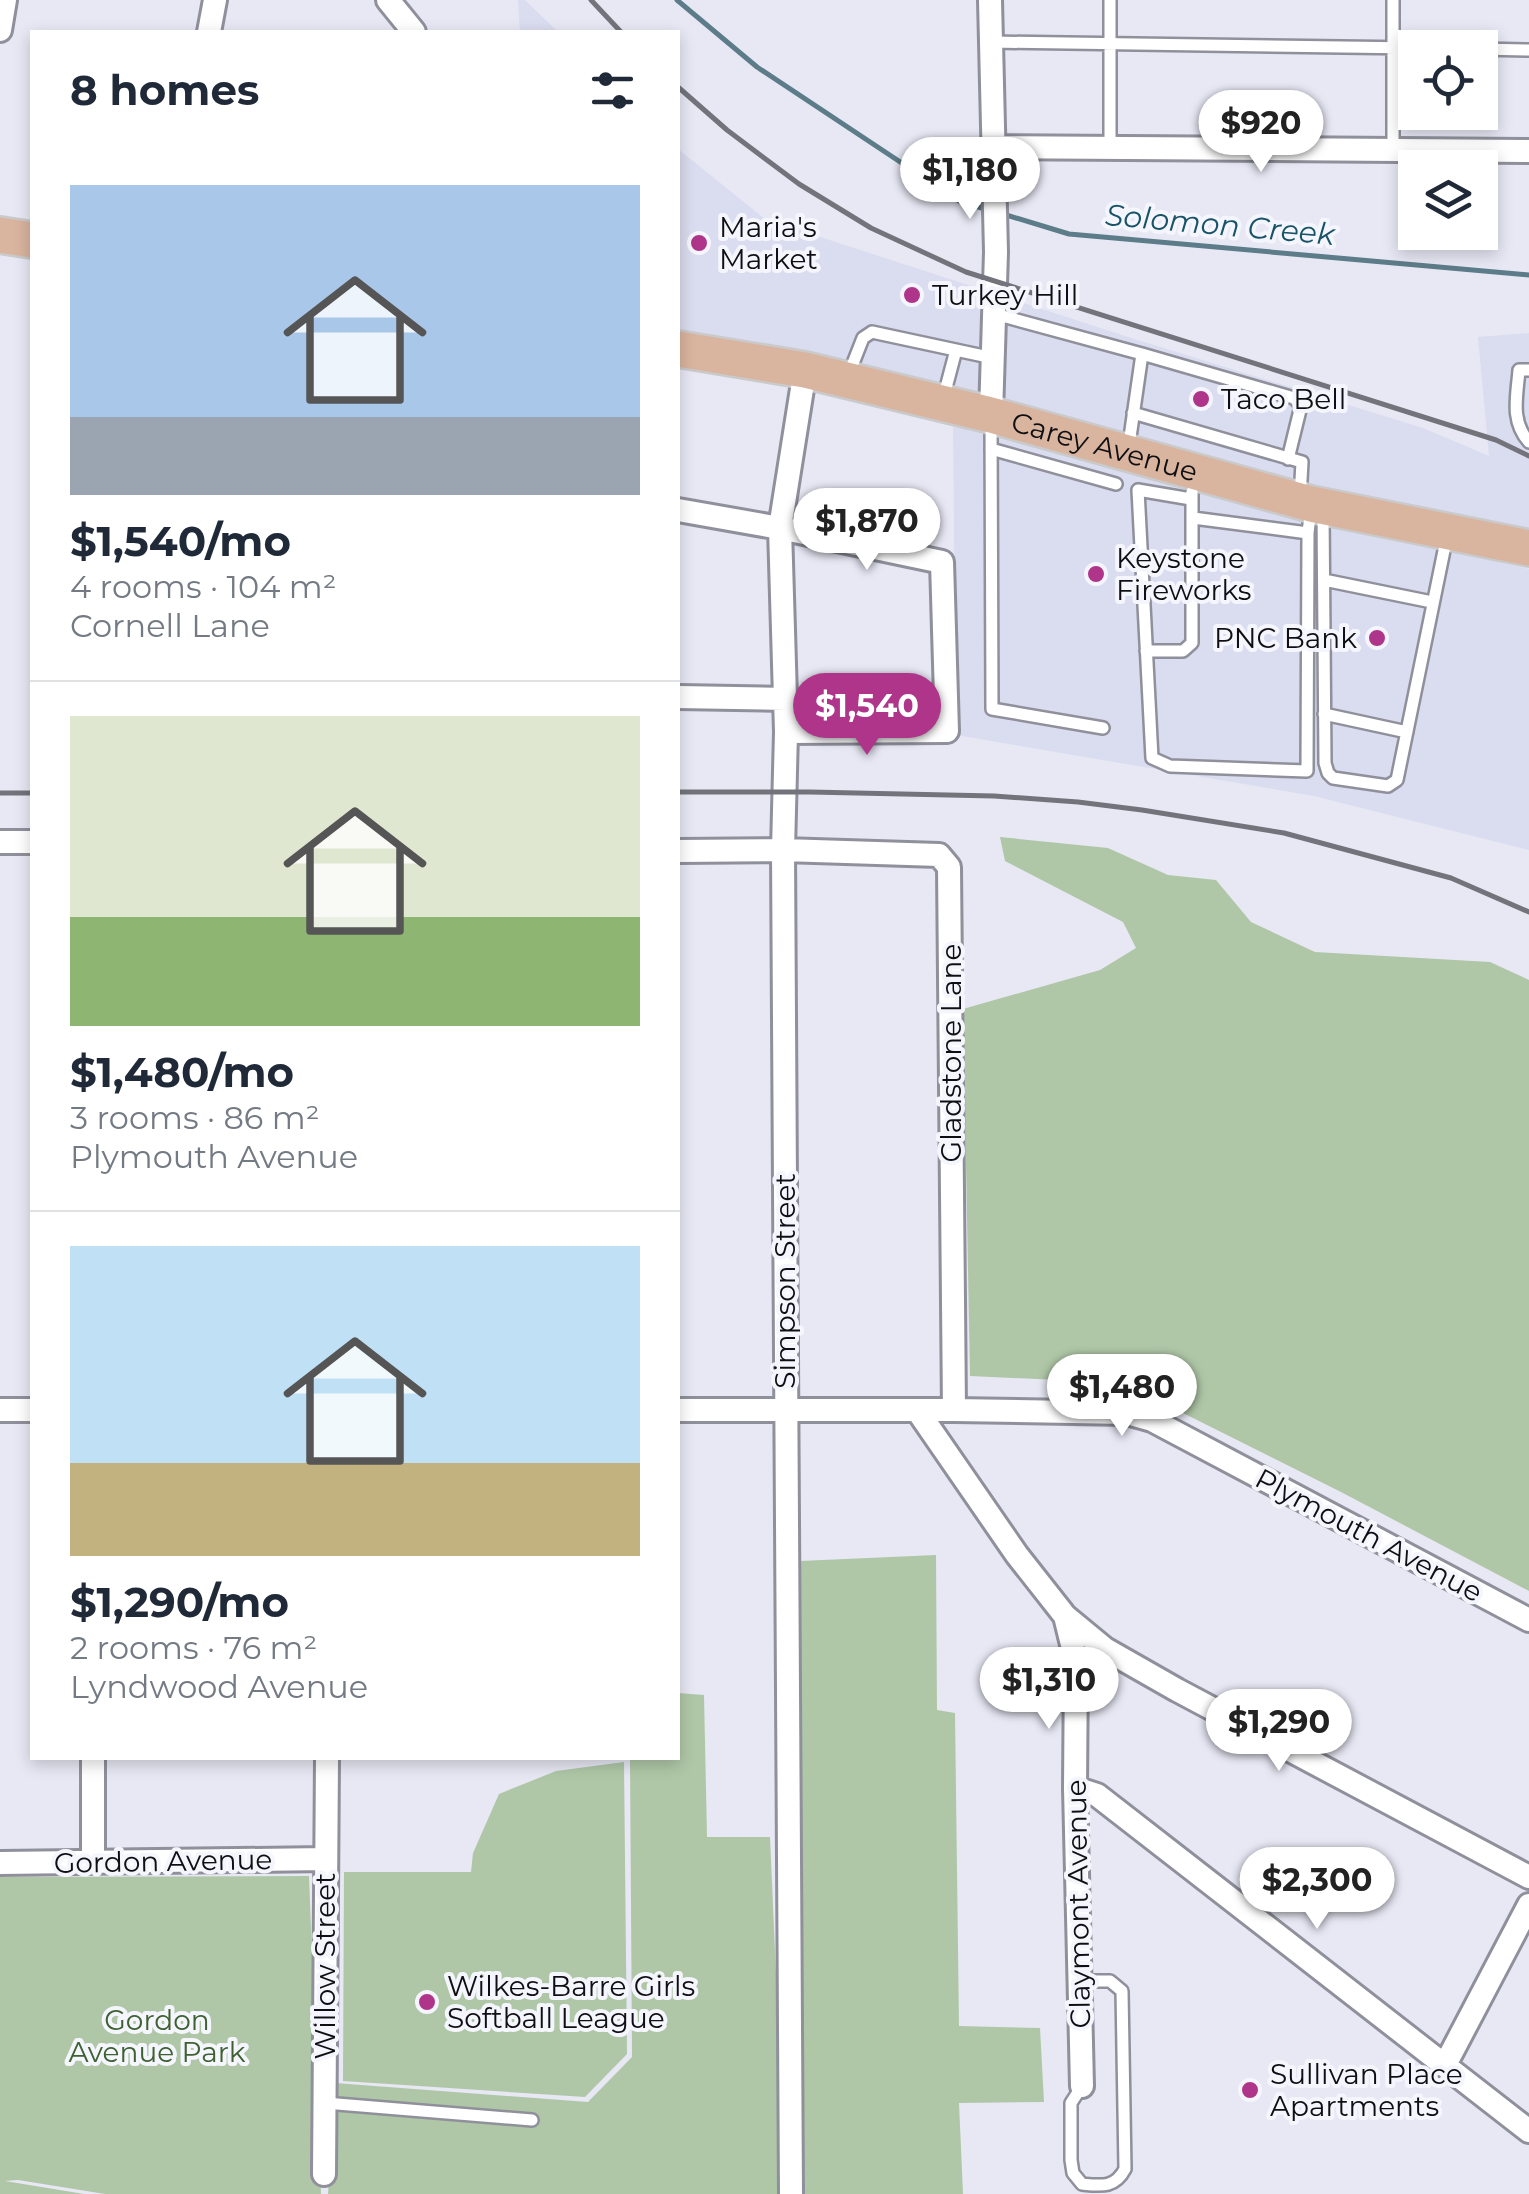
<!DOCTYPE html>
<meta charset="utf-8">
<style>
body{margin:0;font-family:Montserrat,sans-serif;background:#f6f6f7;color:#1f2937;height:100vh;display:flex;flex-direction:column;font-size:38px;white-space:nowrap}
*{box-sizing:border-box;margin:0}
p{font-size:32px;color:#747a83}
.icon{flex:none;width:55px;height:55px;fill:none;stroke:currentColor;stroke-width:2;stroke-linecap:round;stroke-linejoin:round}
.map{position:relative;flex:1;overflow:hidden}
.panel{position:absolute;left:30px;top:30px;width:650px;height:1730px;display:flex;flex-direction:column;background:#fff;border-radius:0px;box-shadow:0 5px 15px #0003}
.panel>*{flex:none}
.tools{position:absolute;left:1398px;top:30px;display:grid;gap:20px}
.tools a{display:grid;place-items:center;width:100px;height:100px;border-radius:0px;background:#fff;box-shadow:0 5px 15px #0003;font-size:50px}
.price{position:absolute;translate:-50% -85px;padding:0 22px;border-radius:35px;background:#fff;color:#222;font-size:32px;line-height:65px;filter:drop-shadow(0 2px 5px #0008)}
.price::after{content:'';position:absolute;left:50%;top:60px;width:30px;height:22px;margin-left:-15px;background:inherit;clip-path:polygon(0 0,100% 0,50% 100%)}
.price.on{background:#ae3589;color:#fff}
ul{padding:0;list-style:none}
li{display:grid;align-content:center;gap:20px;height:530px;padding:0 40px}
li+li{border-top:2px solid #e0e1e3}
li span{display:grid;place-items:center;height:310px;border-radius:0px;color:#555}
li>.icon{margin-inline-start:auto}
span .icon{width:180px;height:180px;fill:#fffc;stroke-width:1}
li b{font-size:42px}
h2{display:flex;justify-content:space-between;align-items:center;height:120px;padding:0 40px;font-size:42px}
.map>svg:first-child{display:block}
</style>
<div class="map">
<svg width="1529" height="2194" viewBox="0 0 1529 2194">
<rect width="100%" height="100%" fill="#e7e8f4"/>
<path fill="#dadcef" d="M518,0H525L558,32H520Z
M678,149L765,219L1128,337L1423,428L1489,456L1478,337L1529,333V532L1453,517L1258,474L678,333Z
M953,421L1226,500L1529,569V850L1314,796L956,735Z"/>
<path fill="#afc7a7" d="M1000,837L1108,848L1168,875L1216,880L1251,922L1315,952L1490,962L1529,980V1591L1341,1492L1123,1383L970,1376L963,1009L1100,970L1136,948L1123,922L1005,861Z
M936,1555L937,1710L955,1713L959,2026L1040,2028L1044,2102L959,2103L963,2194H802L800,1561Z
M678,1693L704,1695L707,1837H770L779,2043L781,2194H328L335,2083L588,2102L632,2057L630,1758H678Z
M624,1762L627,2054L585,2097L343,2081L344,1872H471L473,1853L499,1794L556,1771Z
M309,1876L321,2194H105L18,2180L5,2181L84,2194H0V1877Z"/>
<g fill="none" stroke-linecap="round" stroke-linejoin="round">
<path stroke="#5d7c89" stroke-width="5" d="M677,0L757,67L959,201L988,210
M1003,214L1069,234L1529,275"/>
<g stroke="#8f909b" stroke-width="16">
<path id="service" d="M991,42L1415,48
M1480,49L1529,50
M1110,148V0
M1393,150V0
M995,314L1142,354L1128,451
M1142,354L1294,398L1301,406L1288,459
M1529,370H1519C1517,396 1510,421 1529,442
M848,376L863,338L872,332L993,358
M943,399L956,350
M1133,413L1302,462L1300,498
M991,419L992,709L1103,728
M991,449L1116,484
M1191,499L1138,490L1152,758L1170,766L1307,771L1308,533L1311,508
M1323,510L1325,763L1328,773L1333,778L1388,786L1397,780L1447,536
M1193,518L1308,533
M1324,580L1432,602
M1146,651H1183L1192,643V492
M1324,714L1407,732
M1079,1981H1110L1122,1991L1125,2169C1115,2188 1102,2186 1082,2184L1073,2173L1071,2160V2103L1082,2086
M325,2103L532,2120"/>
</g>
<g stroke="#8f909b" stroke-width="28">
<path id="minor" d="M388,0L414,32
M990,0L996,252L991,415
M0,30L5,0
M209,32L215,0
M993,147L1529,151
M678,510L780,528L942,562L947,731L786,732
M678,697L785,699
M0,842H32
M678,851L783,850L939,855L949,867L954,1410
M0,1410H32
M678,1410H954L1127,1413L1152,1420L1529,1620
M917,1410L1017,1555L1065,1616L1076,1661L1075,1788L1082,2086
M1065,1616L1105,1649L1177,1690L1529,1877
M1075,1788L1097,1795L1529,2131
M93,1862V1758
M0,1863L326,1859
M1445,2065L1529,1905
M324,2174L327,1758
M791,2194L783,850L786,732L780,528L805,370"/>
</g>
<g stroke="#cacacb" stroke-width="40">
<g id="primary">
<path d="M0,235L32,240"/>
<path id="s1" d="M678,349L805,370L991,415L1311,504L1529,548"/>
</g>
</g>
<use href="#service" stroke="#fff" stroke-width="11"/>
<use href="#minor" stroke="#fff" stroke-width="22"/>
<use href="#primary" stroke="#d9b49e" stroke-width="35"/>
<path stroke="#73747b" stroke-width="5" d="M591,0L621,32
M678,87L727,130L799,184L871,228L966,272L1496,440L1529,456
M678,792H810L994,796L1078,802L1142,810L1284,833L1451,878L1529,912
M0,793H32"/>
</g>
<g fill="#ae3589" stroke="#f5f6fd" stroke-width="4">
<circle cx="699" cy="243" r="10"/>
<circle cx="912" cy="295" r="10"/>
<circle cx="1201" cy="399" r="10"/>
<circle cx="1096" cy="574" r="10"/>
<circle cx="1377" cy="638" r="10"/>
<circle cx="427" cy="2002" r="10"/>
<circle cx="1250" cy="2090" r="10"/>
</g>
<g text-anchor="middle" stroke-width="8" stroke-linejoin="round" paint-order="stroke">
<g font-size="28" fill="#0f0f13" stroke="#f5f6fd" text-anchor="start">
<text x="719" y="237">Maria's<tspan x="719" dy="32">Market</tspan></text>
<text x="932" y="305">Turkey Hill</text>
<text x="1221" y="409">Taco Bell</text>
<text x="1116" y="568">Keystone<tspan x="1116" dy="32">Fireworks</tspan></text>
<text x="1357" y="648" text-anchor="end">PNC Bank</text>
<text x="447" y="1996">Wilkes-Barre Girls<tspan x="447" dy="32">Softball League</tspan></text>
<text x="1270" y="2084">Sullivan Place<tspan x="1270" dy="32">Apartments</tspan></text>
</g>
<g font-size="28" fill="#0f0f13" stroke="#f5f6fd">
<text dy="10" stroke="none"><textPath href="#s1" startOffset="438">Carey Avenue</textPath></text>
<text transform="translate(951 1053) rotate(-90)" y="10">Gladstone Lane</text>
<text transform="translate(785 1281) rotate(-90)" y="10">Simpson Street</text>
<text transform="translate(1369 1535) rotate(28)" y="10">Plymouth Avenue</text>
<text transform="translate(163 1861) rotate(-1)" y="10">Gordon Avenue</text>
<text transform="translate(1078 1904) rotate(-91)" y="10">Claymont Avenue</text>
<text transform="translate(325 1966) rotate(-90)" y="10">Willow Street</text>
</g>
<g font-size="28" fill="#3e6131" stroke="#f5f6fd">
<text x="157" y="2030">Gordon<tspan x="157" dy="32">Avenue Park</tspan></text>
</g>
<g font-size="30" font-style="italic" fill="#185367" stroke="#f5f6fd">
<text transform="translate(1220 225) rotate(5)" y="10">Solomon Creek</text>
</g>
</g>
</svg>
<div class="tools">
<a><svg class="icon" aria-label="locate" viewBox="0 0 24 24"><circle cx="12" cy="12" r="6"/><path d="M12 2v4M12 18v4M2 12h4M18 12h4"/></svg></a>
<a><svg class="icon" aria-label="layers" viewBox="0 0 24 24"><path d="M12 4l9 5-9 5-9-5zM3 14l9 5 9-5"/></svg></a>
</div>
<b class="price" style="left:1261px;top:175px">$920</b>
<b class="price" style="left:970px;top:222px">$1,180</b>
<b class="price" style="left:867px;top:573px">$1,870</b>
<b class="price on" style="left:867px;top:758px">$1,540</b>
<b class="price" style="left:1122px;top:1439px">$1,480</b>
<b class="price" style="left:1049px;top:1732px">$1,310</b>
<b class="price" style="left:1279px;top:1774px">$1,290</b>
<b class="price" style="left:1317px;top:1932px">$2,300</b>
<section class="panel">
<h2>8 homes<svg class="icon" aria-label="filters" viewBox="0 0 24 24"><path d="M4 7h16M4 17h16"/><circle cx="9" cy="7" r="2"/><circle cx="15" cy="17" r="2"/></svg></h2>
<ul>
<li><span style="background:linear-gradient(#a9c7e8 75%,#9aa5b1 0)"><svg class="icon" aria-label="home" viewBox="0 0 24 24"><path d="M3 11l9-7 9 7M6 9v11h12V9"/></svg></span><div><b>$1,540/mo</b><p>4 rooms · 104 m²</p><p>Cornell Lane</p></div></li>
<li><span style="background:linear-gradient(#dfe7d0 65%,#8fb573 0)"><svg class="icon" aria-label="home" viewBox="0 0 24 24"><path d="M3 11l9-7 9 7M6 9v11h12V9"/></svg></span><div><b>$1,480/mo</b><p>3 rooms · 86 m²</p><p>Plymouth Avenue</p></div></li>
<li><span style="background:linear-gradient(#bfe0f5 70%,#c2b280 0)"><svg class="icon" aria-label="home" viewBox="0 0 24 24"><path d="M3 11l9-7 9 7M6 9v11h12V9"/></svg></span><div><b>$1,290/mo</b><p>2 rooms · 76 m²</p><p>Lyndwood Avenue</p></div></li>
</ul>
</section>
</div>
